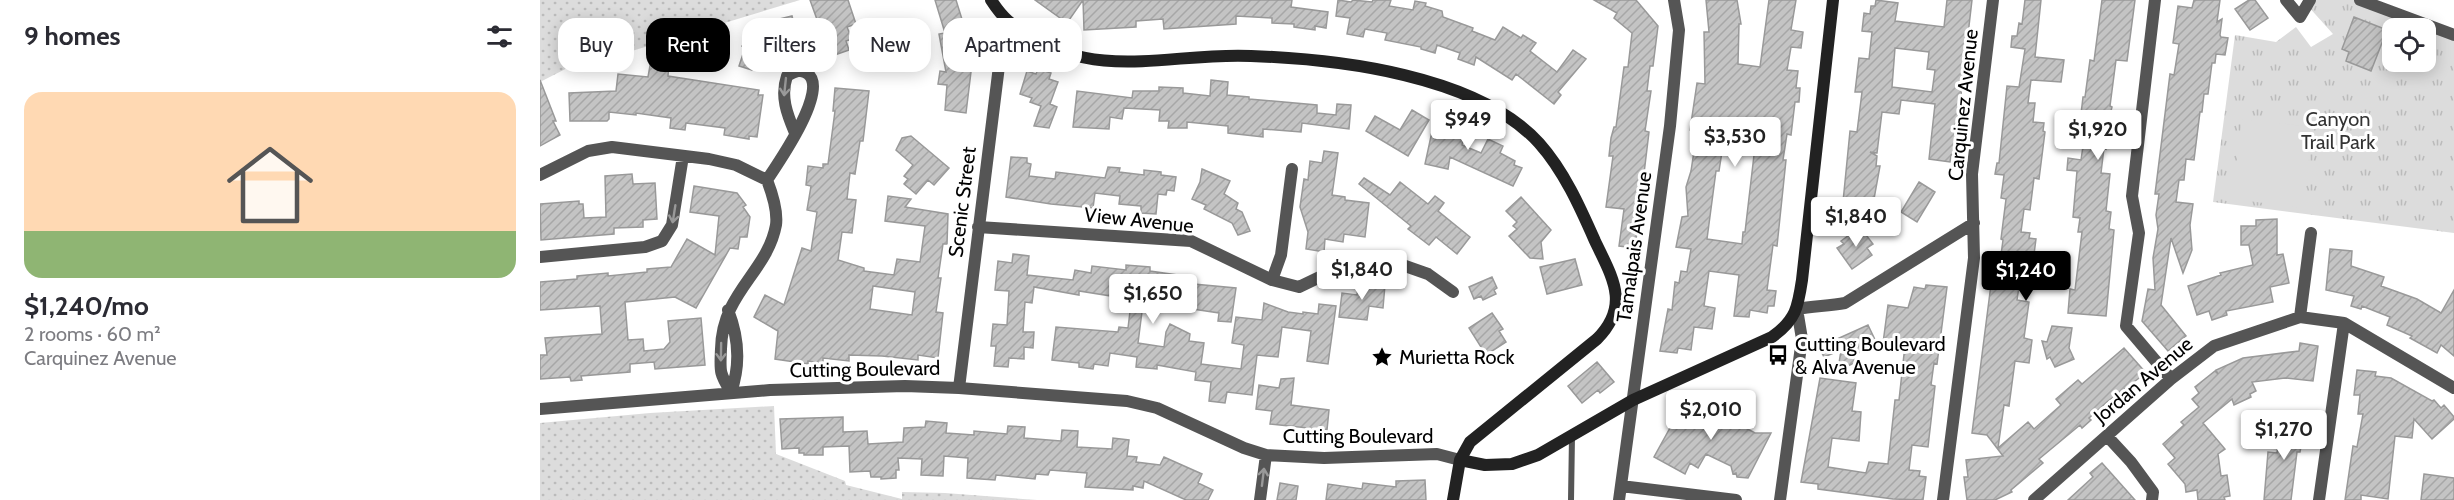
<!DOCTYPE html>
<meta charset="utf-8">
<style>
body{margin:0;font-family:Cabin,sans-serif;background:#f7f7f7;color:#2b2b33;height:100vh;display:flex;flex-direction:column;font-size:22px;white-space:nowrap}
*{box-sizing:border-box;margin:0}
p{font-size:20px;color:#7c7c81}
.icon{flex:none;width:33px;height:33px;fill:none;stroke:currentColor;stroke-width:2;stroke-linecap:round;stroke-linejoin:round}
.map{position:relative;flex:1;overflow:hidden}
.panel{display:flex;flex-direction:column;background:#fff;width:540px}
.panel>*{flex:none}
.banner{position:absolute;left:18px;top:18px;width:570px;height:54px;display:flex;gap:12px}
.fabs{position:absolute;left:1842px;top:18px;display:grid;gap:12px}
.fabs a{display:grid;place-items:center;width:54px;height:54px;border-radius:12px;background:#fff;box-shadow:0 3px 15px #0003;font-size:30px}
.price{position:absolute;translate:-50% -51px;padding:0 14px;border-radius:6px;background:#fff;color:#222;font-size:20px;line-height:39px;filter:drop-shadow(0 2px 3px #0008)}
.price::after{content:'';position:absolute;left:50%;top:36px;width:18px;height:14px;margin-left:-9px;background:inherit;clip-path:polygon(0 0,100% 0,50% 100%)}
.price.current{background:#000;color:#fff}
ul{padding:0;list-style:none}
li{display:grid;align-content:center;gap:12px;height:318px;padding:0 24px}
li+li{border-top:2px solid #e1e1e2}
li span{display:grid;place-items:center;height:186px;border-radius:18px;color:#555}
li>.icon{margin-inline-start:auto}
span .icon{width:108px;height:108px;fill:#fffc;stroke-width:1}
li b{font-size:26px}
h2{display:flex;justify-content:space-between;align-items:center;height:72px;padding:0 24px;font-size:26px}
.pill{padding:0 21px;border-radius:18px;background:#fff;box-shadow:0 3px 15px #0003;font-size:21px;line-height:54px}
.pill.current{background:#000;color:#fff}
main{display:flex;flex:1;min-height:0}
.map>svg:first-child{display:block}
</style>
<main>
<section class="panel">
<h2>9 homes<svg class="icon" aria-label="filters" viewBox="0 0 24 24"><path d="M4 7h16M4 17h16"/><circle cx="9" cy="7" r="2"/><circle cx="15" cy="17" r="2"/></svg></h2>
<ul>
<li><span style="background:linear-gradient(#ffd9b3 75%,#8fb573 0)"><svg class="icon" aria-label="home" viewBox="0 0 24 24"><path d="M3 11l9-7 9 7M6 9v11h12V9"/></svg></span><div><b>$1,240/mo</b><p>2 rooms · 60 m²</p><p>Carquinez Avenue</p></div></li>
</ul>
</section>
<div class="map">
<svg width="1914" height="500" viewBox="0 0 1914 500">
<defs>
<pattern id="grass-dots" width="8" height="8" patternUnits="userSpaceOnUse" patternTransform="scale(1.5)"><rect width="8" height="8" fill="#dcdcdc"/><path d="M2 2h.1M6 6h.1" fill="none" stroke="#bbb" stroke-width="1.8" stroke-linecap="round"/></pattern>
<pattern id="park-tufts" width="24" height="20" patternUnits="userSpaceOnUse" patternTransform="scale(1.5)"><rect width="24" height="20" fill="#dcdcdc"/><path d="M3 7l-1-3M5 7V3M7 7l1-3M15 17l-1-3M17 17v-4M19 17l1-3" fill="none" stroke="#bbb"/></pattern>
<pattern id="building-hatch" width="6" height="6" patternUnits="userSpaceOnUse" patternTransform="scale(1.5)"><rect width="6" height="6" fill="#c4c4c4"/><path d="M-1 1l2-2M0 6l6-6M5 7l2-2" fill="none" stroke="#a7a7a7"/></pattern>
</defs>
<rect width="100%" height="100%" fill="#fff"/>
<path fill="url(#grass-dots)" d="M0,0H260L72,57L45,59L0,82Z
M234,406L236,454L305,481L306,485L362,499V492L405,493L497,500H0V423L110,413Z"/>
<path fill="url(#park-tufts)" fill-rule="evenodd" d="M1770,0H1823L1914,34V233L1673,202L1695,35L1736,42L1756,27L1771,47L1793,34L1767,5ZM1852,28H1886V62H1852Z"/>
<path fill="#dcdcdc" d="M1702,119L1773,127L1763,208L1692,199Z"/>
<path fill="url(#building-hatch)" stroke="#999" stroke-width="1.5" fill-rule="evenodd" d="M270,0H308L316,24L307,27L312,39L306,41L309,50L286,58L280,40L284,39Z
M395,0H416L425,29L433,28L437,49L425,51L429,71L431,72L426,113L405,110L407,85L398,84L400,71L406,72L399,34L405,33Z
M495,0H543L527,23Z
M543,0H752L751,7L788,12L786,28L775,26V30L754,27V24L732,23V18L696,16V24L624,29L623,19L596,21V27L544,30Z
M798,0L811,2L813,0L832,2L833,0H851L849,6L873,10L875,1L886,3L885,6L902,11L903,17L933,28L932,31L955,40L963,27L981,38L983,35L996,43L990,51L1017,72L1033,50L1046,59L1018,92L1021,95L1014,104L976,74L972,80L936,57L934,65L918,59L920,53L897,45L895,53L881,49V47L845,40L847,33L825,29L823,37L807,34L810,18L796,16Z
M1054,0H1096L1118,26L1113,66H1110L1107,91H1111L1105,131L1109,132L1095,248L1079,246L1084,209L1066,207L1073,156H1069L1071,138L1074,127H1076L1084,67H1088L1092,33L1074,18L1077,13Z
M1166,0H1197L1201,24H1199L1198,64L1220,67L1229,0H1256L1251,30L1263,32L1261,48L1251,47L1247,70L1258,71L1256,88H1260L1259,102H1255L1251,135L1247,134L1243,160H1246L1237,246L1233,245L1227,290L1236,291L1234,306H1228L1227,313L1210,310L1209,317L1194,316L1199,275L1169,271L1164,306L1175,308L1172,329L1154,327L1151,350L1138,348L1137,353L1120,351L1128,309L1132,310L1135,282L1139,283L1141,271L1147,272L1151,249L1136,247L1142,217L1148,216L1146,187L1151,171L1157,131L1150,130L1157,83L1165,84L1164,32H1169ZM1186,126L1208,129L1207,137L1216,138L1205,232H1203L1202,244L1167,239L1176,171H1179Z
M1336,0L1358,3L1355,21L1404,27L1407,0H1432L1414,155H1411L1410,162L1389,159L1395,104L1361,100L1359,114L1342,112L1337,153L1330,152L1337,156L1336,166H1340L1330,221L1303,218L1302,212L1310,131L1317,132L1322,92H1315L1319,58L1329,59L1332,32L1322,31L1324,13L1330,14L1331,6H1335ZM1355,48L1389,52L1387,69L1395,70L1392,92L1352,87Z
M1485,0H1501L1495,57L1524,60L1521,82L1491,80L1488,103H1495L1493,122L1504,123L1503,131L1505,132L1499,179L1494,178L1490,210L1484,209L1481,232L1490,233L1489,238L1496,239L1493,262L1483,261L1477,300L1489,302L1484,338L1492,340L1489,363L1475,361L1469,406L1464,405L1458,448L1488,422L1494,429L1521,405L1516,399L1538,380L1542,384L1584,348L1606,373L1568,401L1549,418L1551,420L1542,428L1540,425L1499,459L1503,463L1471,490L1472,492L1455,500H1427L1424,477H1428L1426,460L1463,456L1447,435L1432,433L1454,261L1460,262L1463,240L1461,239L1466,199L1461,198L1464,175L1455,174L1457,163H1459L1467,86L1479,87L1485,49L1471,47L1472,36H1477L1479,23L1482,24Z
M1562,0H1595L1587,61L1576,60L1570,106L1572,107L1571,111L1577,112L1575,126L1572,145H1566V149L1564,148L1561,173L1570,174L1566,211L1571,212L1569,229L1574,230L1566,316L1528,313L1530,289L1535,290L1542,232H1538L1540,218L1533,217L1537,171L1527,170L1528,158L1541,160L1545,132L1539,131L1543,97H1545L1550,60L1554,61Z
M1654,0H1680L1677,22L1682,19L1680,35L1681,37L1688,38L1685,55L1676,54L1675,63H1672L1668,94H1664L1662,112H1660L1654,160L1646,159L1644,180H1639L1636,202L1653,204L1650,225L1652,250L1643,273L1631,238L1621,305L1646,336L1628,351L1602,321L1608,289L1615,290L1613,258L1618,229L1616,215L1619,194H1615L1630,74L1634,75L1639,44L1633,43L1638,6L1652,8Z
M1709,0H1715L1728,18L1710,30L1695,9Z
M252,16L256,32L241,35L223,56L218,53L212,70L199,66L205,48L202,46L214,33L212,30L220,21L223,23Z
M1814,17L1847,30L1831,71L1806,61L1809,52L1802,49Z
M111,60L129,63L128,76L219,90L218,95H223L217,137L209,136V139L184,135L185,128L146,123L145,130L130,128L131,118L96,113V115L69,112V119L67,121H30L29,93L76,91L78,74L108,77Z
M498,69L511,73L509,79L518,82L510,104L517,107L509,128L494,126L501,106L490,102L492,98L480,94L487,71L496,74Z
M0,80L16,121H13L20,135L0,146Z
M671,80L688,82L687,95L709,97V99L777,105V113L796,115L797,104L811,105L809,129L762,123L761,132L723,129V137L688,133V126L647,122V128H628L629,121H619L620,110L584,108L582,119L570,117L569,129L533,127L537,91L592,98L593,91H619V87L643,88V93L670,96Z
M295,88L329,91L323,141H320L315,174L310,173L307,199L316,200L312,233L302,232L298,260L324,268V271L354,275L357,259L380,262L385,226L345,221L348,196L371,199L365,207L408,214L407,244H403L398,278H401L396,312L403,313L398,358L378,355V360L342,356L309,355V361L283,358V363L268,361V364L235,359L238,331L214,317L225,295L244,305L262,248L271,251L277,212L267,210L271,186L266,185L268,166L283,168V164H288L295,111H293ZM333,286L375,292L372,315L330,309Z
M872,110L889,120L868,156L826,131L835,116L860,130Z
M896,113L917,117L916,122L926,124L922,145L941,153L948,139L963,146L960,153L975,161L974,165L982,168L973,186L910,157L908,169L885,164Z
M371,136L409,168L394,185L388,180L376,194L364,184L368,179L364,176L373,165L356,150L362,138Z
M784,151L798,153L792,195L805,197V200L829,203L825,237L804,234L803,242L785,239L784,252L766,249L768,232L760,207L764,179L768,180L770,161L782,163Z
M471,157L487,158V163L491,164L489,176L515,179L516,172L565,178L568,167L580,168L579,172L604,175V170L621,172V175L636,177L634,191L627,190L626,195L618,194L616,214L601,213V206L579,204L580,196L555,193L553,208L511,204L466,197Z
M662,169L690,181L684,194L698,203L696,209L702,212L710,231L698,235L692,223L664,209L666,205L652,199L660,182Z
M92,174L93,184L115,183L117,219L103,220V227L74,228V234L1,240L0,204L39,201V204H43L44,218L66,217L65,176Z
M824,178L850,195L860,182L888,204L895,196L904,203L898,211L930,237L917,254L896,237L889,245L868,229L871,226L819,184Z
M1379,182L1395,192L1377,222L1361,212Z
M154,186L197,193L206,205L203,207L210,217L207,237H200L198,249L190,248L156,308L135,297L85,302L88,340L103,339L104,351L124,349L130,342L128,321L161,318L165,365L115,369L114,362L90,364V372L41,376L42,380L31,381L30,377L0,379V355H7L5,338L62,334L60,306L0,310V282L37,279V276L68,273V276L107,272V269L131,267L147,239L175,255L179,216L150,212Z
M981,197L1011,230L1001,242L1003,259L990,258L969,236L977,229L973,226L977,222L966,211Z
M1737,219V255L1743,254L1749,283L1730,287L1733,302L1686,311L1687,315L1672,320L1669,311L1657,315L1648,286L1681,275L1680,273L1713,265L1709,245H1701V226H1716V220Z
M1320,227L1333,244L1327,248L1332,255L1312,269L1297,248L1304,244L1301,241Z
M1790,249L1812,251L1811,266L1844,277L1841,286L1877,299L1901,313L1914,290V356L1901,345L1897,353L1870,338L1872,336L1847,325L1850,317L1822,306L1821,309L1811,306L1814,296L1786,290Z
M473,254L489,256L487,275L533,280L535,270L551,273L552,266L586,270V265L610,267V271L644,276L643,283L696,288L691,322L678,321L679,313L645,308L647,300L612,297L611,305L603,304L598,343L624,347L626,332L630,324L650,334L649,341L664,343L661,364L701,369L704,345L692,343L696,317L722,320L724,303L748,312L763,314V312L778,314L779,304L796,306L788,364L767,361L771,331L742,327L738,357L717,355L712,395L687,392L685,403L669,401L671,382L655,380L656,372L617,365V369L596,367L597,357L570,353L568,366L554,364L553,369L539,367V363L512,360L516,327L578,332L579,327L588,328L591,303L583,302V298L539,291V295L494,287L492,303L485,302L483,332H494L493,348L484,347V359L469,358L468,367L454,366L456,346H451L453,324L467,325L469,291L455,290L458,261L472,263Z
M1035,259L1042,285L1007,294L1000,267Z
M952,277L957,288L954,290L956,294L943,300L941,296L934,299L929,287Z
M819,281L845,285L843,308L829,306L827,320L799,317L802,293L817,295Z
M1386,285L1407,287L1397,364L1394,363L1391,385L1395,386L1388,447L1372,445L1369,470L1380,471L1379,476L1386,477L1383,500L1353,499L1278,489V484L1261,482L1280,378L1316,383L1312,411L1321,412L1319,441L1292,438L1288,467L1326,473L1329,462L1348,464L1355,400H1359L1365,345L1343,343L1348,305L1368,308L1374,287L1385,289Z
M952,313L963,329L959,331L966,342L946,355L929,328Z
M1328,325L1337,344L1316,354L1319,361L1298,370L1301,350L1284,357L1279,347Z
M1512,326L1532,328L1529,348L1534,359L1515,367L1510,357L1507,359L1502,341L1507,342Z
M1760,343L1778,346L1773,381L1745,378L1712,382L1716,391L1710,394L1711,397L1694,405L1692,399L1663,423L1685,449L1678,454L1681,476L1687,475L1690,496L1684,497L1685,500H1658L1657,490L1646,492L1645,484L1628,464L1635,458L1623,444L1644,425L1641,422L1659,407L1652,399L1659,393L1655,387L1675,371L1678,374L1676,370L1703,358L1759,351Z
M1057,362L1074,382L1060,393L1058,390L1042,403L1028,386Z
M1817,370L1836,372L1835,376L1851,378L1892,401L1894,400L1901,408L1904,405L1914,417V419L1892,439L1874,419L1872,438L1855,436L1848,499L1821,495V500H1805L1813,446L1817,447L1823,414H1818L1820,395H1814Z
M754,378L751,405L789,410L787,430L730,424L732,411L716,409L719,385L739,388L741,379Z
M1166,400L1188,411L1185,417L1215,433H1231L1208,478L1197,477L1196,473L1193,474L1191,466L1166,454L1158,468L1150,463L1145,474L1114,457L1141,408L1157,416Z
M303,417V432L327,431L328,444L363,442L364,428L385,427L386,421L407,423L406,433L434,435V431L467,434L468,426L485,427L484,438L521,441L522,430L538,431L537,447L572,449L573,438L589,440L587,456L597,457L596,462L620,465L624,457L662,474L658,483L673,490L668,500H646L604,481L603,488L593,486V490L545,487L547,473L510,470L508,475L496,474L495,479L456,475L455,480L427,478L428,458L404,456L403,476L381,475L382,459L358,458L359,470H356V478L341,479V477H331L330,471L310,472L309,446L283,447V455H264V453H259V448L242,449L240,419Z
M1742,417L1766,420L1760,452H1757L1751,500H1724L1728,452L1737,453Z
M1562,463L1595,500H1528L1553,477L1550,473Z
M1884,474L1914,478V500H1881Z
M885,480L886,500H786L788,484L822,489L823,483L856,487V481Z
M740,483L758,486L756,500H737Z"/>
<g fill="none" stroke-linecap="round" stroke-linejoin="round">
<path stroke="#555" stroke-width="6" d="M1031,500L1032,436"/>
<path stroke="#555" stroke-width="12" d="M1615,0L1592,196L1599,233L1586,326L1631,379
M1746,0L1760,17L1770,0
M1820,0L1914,35
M0,175L48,151L72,147L169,159L196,165L227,180
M438,227L651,241L732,280L759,287L809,263L851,261L888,274L913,292
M0,257L105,247L122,241L132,225L143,156
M732,280L741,255L752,169
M188,310C199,338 201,364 191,392
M1760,317L1771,233
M419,388L461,50L467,22
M191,392C179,373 180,371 181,349C182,292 227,273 236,225C238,210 232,193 227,180C239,162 289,90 268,74C261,68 254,72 247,76C240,96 247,114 255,133
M0,409L230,390L365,386L419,388L587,401L617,408L704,448L726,455L784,458L897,454L920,460
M1567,436L1591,462L1613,492L1612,500
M1081,486L1196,500
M720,500L726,455
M1079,500L1130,126L1139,30L1134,0
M1240,500L1262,339L1257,309C1273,306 1289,306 1305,303L1434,223
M1403,500L1434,258L1432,174L1453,0
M1494,500L1631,379L1674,346L1760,317L1804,323L1914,388
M1779,500L1804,323"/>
<path stroke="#222" stroke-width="12" d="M451,0C464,20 471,24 490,36C561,81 634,52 711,56C798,59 937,75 999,143C1024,171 1040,207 1055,241C1072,277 1091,305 1057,339L930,442L920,460L913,500
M920,460L945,465L972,464L998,455L1093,400L1232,337C1256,320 1258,307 1262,280L1293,0"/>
</g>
<defs><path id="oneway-shaft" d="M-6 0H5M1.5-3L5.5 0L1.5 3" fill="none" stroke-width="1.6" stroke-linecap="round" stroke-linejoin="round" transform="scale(1.5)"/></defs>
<g stroke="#999">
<use href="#oneway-shaft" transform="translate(245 87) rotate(96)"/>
<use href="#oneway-shaft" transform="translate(134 214) rotate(99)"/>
<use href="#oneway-shaft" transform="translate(181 352) rotate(91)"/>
<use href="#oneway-shaft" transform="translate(723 477) rotate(-83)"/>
</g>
<defs>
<g id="bus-bare" transform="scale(1.62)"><path d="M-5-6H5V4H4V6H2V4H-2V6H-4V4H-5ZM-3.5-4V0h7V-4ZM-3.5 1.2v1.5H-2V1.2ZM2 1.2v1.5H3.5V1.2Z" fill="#000" stroke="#fff" stroke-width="2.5" paint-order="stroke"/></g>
<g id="sight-bare" transform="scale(1.62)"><path d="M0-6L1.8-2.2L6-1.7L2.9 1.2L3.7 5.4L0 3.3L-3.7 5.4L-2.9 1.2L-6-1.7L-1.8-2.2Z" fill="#000" stroke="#fff" stroke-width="2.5" paint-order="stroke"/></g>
</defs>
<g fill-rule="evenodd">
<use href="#bus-bare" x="1238" y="355"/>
<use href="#sight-bare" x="842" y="357"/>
</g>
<g text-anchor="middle" stroke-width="6" stroke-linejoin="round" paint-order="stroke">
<g font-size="20" fill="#000" stroke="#fff">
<text transform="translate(1423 105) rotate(-84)" y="7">Carquinez Avenue</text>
<text transform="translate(422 202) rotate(-83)" y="7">Scenic Street</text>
<text transform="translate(599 220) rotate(6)" y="7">View Avenue</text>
<text transform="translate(1094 247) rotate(-82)" y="7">Tamalpais Avenue</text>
<text transform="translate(325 369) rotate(-1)" y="7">Cutting Boulevard</text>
<text transform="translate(1603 380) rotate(-40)" y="7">Jordan Avenue</text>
<text x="818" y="443">Cutting Boulevard</text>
</g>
<g font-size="20" fill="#333" stroke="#fff">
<text x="1798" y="126">Canyon<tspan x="1798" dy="23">Trail Park</tspan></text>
</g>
<g font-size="20" fill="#000" stroke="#fff" text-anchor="start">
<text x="1255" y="351">Cutting Boulevard<tspan x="1255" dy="23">&amp; Alva Avenue</tspan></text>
<text x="859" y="364">Murietta Rock</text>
</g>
</g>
</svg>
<div class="fabs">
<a><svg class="icon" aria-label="locate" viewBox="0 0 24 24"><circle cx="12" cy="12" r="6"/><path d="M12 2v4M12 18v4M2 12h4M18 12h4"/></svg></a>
</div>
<b class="price" style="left:928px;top:151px">$949</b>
<b class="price" style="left:1558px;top:161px">$1,920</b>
<b class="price" style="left:1195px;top:168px">$3,530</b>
<b class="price" style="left:1316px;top:248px">$1,840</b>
<b class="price" style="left:822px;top:301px">$1,840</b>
<b class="price current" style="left:1486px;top:302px">$1,240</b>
<b class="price" style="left:613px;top:325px">$1,650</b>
<b class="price" style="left:1171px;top:441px">$2,010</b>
<b class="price" style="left:1744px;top:461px">$1,270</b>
<div class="banner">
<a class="pill">Buy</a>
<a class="pill current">Rent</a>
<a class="pill">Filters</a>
<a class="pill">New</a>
<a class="pill">Apartment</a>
</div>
</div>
</main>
